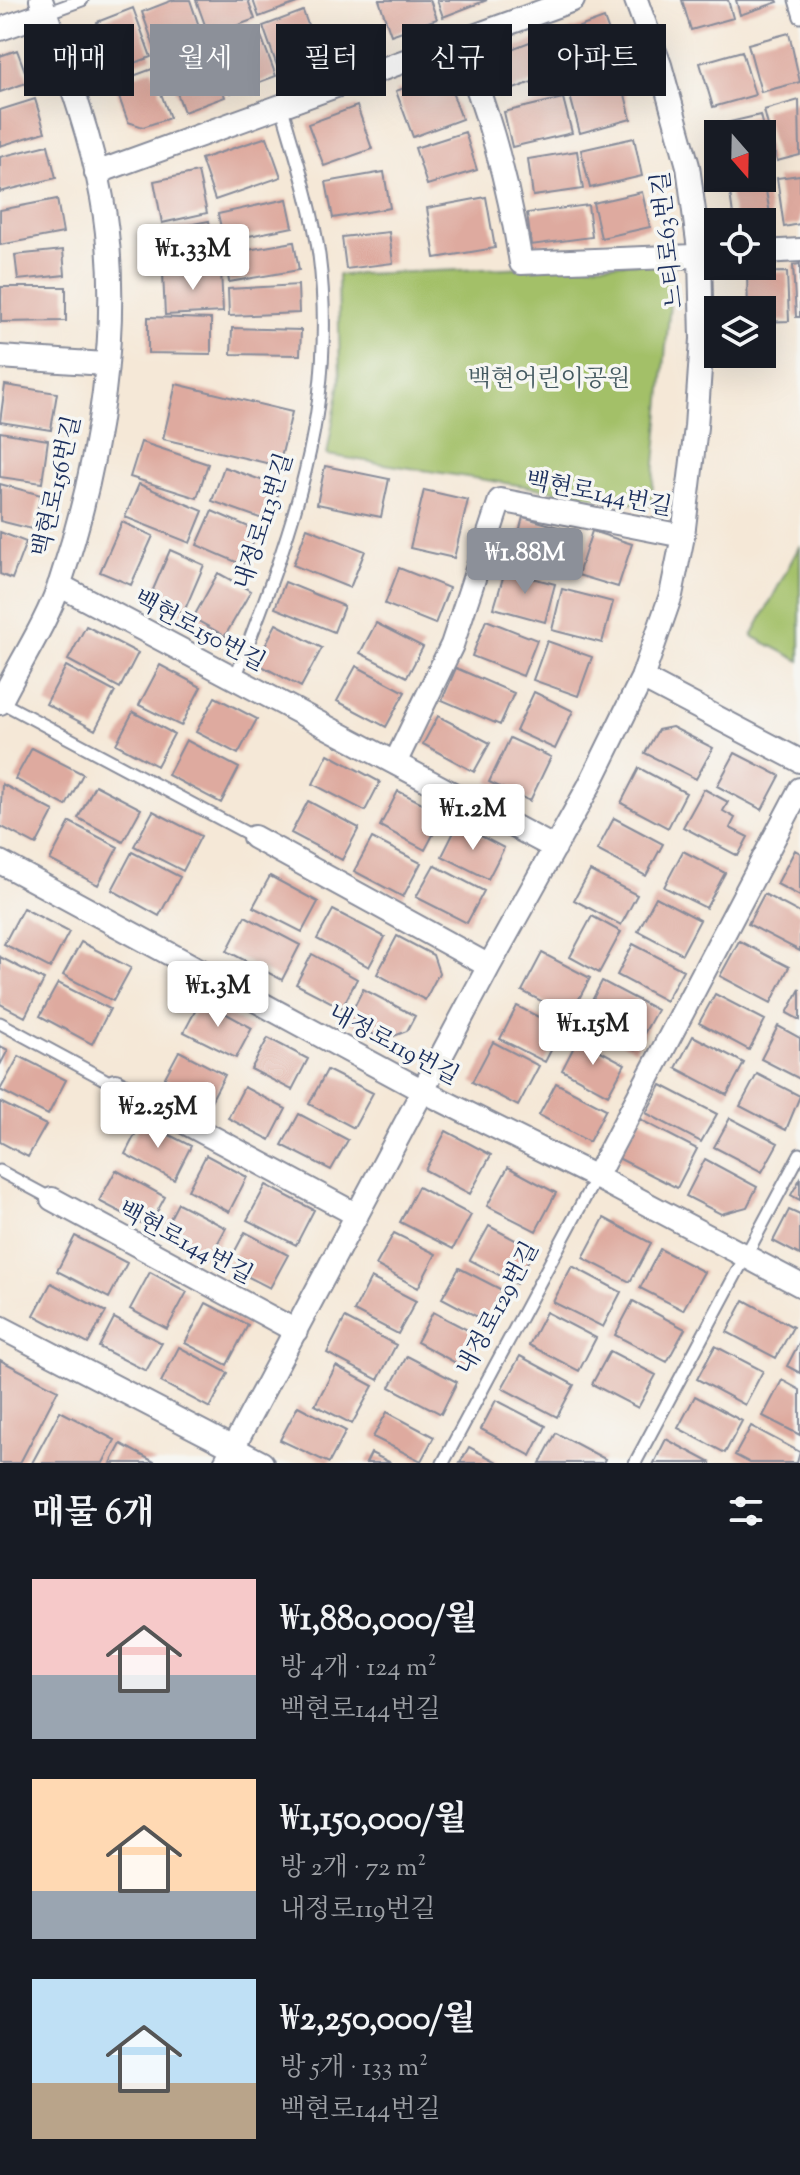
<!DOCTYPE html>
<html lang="ko">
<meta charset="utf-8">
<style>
body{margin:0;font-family:"Sorts Mill Goudy","Noto Serif KR",serif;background:#20242c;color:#f1f3f6;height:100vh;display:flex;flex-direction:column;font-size:30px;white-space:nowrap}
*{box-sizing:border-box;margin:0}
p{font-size:26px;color:#9ea1a6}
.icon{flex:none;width:44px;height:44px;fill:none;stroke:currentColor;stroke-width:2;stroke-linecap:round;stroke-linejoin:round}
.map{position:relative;height:1463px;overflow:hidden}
.panel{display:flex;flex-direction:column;background:#171b24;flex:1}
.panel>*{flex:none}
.banner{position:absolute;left:24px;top:24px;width:752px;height:72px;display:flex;gap:16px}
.needle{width:52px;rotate:160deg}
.buttons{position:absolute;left:704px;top:120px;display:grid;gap:16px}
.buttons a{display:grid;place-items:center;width:72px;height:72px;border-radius:0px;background:#171b24;box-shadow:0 8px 32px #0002;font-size:40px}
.price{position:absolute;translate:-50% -68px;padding:0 18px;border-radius:8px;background:#fff;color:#222;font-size:26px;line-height:52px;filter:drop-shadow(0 2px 4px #0008)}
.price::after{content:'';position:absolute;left:50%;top:48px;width:24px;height:18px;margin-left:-12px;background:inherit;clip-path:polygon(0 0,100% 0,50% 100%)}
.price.selected{background:#8c9099;color:#fff}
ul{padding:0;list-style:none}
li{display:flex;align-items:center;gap:24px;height:200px;padding:0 32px}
li span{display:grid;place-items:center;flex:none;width:224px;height:160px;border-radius:0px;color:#555}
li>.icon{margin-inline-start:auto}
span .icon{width:96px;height:96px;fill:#fffc;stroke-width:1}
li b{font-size:34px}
h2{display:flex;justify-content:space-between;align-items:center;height:96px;padding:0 32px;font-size:34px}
.chip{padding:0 28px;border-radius:0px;background:#171b24;box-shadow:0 8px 32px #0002;font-size:28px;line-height:72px}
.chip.selected{background:#8c9099;color:#fff}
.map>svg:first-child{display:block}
</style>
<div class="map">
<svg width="800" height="1463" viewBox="0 0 800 1463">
<rect width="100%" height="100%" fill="#f6f6f2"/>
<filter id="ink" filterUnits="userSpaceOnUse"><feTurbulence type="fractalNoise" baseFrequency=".0125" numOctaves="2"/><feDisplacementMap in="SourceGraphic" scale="16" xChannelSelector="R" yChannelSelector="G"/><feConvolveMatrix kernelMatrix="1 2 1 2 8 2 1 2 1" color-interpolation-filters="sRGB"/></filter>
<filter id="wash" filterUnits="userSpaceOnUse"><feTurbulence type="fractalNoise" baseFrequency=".006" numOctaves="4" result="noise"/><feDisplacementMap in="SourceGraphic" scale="32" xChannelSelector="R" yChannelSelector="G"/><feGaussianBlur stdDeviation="1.8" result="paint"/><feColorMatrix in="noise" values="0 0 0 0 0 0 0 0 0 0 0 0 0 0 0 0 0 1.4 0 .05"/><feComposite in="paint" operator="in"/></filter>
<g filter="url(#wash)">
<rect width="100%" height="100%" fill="#f5e8d7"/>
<path fill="#a3c068" stroke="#5f7863" stroke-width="2" d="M674,261L651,506L327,455L340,381L338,275Z
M800,545V661L752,636Z"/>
<g id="blocks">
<path fill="#deaa9f" d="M173,0H190L203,38L157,55L142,12Z
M196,0H248L255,19L209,36Z
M253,0H305L259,17Z
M379,0H430L437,19L391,35Z
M437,0H487L443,17Z
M682,0H728L733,18L691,30Z
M736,0H777L778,2L740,15Z
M133,8L151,57L105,74L92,38L97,22Z
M303,11L323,66L282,80L263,26Z
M604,18L621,65L564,86L556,63L568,59L560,34Z
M258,28L276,76L230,93L212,44Z
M789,33L800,82L761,92L748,44Z
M540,38L553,74L501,94L488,58Z
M17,50L29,82L0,92V56Z
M742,51L755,95L713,107L700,63Z
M209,53L225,97L184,112L168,68Z
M152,69L170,118L143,127L128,122L114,83Z
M445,73L462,119L413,137L396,91Z
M621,78L631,119L580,133L569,92Z
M563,98L572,133L512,147L504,112Z
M35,99L45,132L0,146V110Z
M799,100L800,155L777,161L764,110Z
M357,106L372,149L324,166L308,124Z
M760,115L771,162L762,164V134H718L717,125Z
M465,132L477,170L427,185L415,148Z
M267,137L281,177L215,200L201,159Z
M634,138L642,176L590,188L581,150Z
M48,145L56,178L0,192V157Z
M577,151L583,189L533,196L528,159Z
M762,168L772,225L734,222L728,178H762Z
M198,172L207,213L162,223L154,181Z
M384,172L390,208L333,218L326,182Z
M800,175V224L784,227L777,178Z
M642,192L650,227L601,238L593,203Z
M486,197L495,248L435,258L427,208Z
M57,199L63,233L0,245V210Z
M287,199L293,227L224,241L218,214Z
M588,205L592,237L531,245L527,213Z
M209,221L216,257L164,267L157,231Z
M389,232L393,263L346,269L342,237Z
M294,242L299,270L229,282L225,254Z
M63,250L65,275L18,280L15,255Z
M800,264V317H796L793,265Z
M221,270L223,312L165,315L163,273Z
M787,272L789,321L762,322V310H748L747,273Z
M298,285L299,313L229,316L228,289Z
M1,287H66V321L1,322Z
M148,317L211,319V354L148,353Z
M232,328L301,330L300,355L231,354Z
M176,384L292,412L279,466L163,439Z
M5,385L57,393L51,430L0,422Z
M0,432L48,440L42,483L0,477Z
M141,442L208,464L197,498L130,477Z
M325,466L389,479L381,517L317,504Z
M224,467L281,487L268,521L212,501Z
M0,484L41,495L32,529L0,521Z
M139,484L203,511L190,543L125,517Z
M424,490L468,500L454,558L410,548Z
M212,511L258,531L243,565L197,545Z
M523,517L572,531L560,573L512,559Z
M122,522L153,536L131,585L100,572Z
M307,528L365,551L350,588L293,565Z
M592,531L632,544L618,587L578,575Z
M0,532L26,542L12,579L0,574Z
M170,550L204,565L183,614L149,599Z
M399,568L449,588L435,624L385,604Z
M505,571L555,584L545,622L494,608Z
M218,573L251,591L225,636L193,618Z
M285,582L344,606L334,632L275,608Z
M562,589L613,602L602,643L552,630Z
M486,620L537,640L523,676L472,656Z
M376,623L423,647L407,677L360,653Z
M276,624L322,648L301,687L256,663Z
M86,626L138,653L120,688L68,660Z
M547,641L592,657L578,696L533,680Z
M160,665L201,687L181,726L139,705Z
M66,666L115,692L95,730L46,704Z
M356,666L405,692L386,727L337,701Z
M456,668L514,693L500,725L442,700Z
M534,692L573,711L555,749L516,731Z
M215,697L257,719L238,754L196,732Z
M133,712L174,734L157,766L116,744Z
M438,716L490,743L474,772L423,744Z
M672,727L713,748L696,779L645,753L658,730Z
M510,738L551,757L530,801L489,782Z
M186,740L239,768L221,803L168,775Z
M32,748L83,774L66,806L15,779Z
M735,753L780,776L762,810L717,786Z
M328,754L380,782L365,811L313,784Z
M639,768L686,793L668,828L621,803Z
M2,784L54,811L36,845L0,826Z
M95,785L141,809L123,842L78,818Z
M704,789L728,802L723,811L735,818L730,828L748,837L738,856L683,827Z
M398,791L444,814L425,850L380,826Z
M308,801L359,828L342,860L291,833Z
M153,811L201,836L183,871L134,846Z
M614,818L663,844L646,876L597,850Z
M70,822L118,847L98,885L50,860Z
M458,824L504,848L488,879L442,856Z
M372,838L421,863L403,897L354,871Z
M795,850L800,853V896L777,884Z
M683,851L725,873L706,908L664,887Z
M132,852L180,877L159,916L112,890Z
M434,865L484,891L467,923L416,897Z
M590,871L637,895L621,925L574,900Z
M270,876L318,902L302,932L253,907Z
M764,894L800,913V951L748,924Z
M656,897L700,920L682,954L638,931Z
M23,908L69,932L50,968L4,944Z
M333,910L385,937L369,967L317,939Z
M245,916L300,945L282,980L227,951Z
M592,916L621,932L599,973L570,957Z
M397,936L433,955L439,973L425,1000L377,974Z
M739,941L789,967L771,1003L720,976Z
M81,942L131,968L113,1001L63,975Z
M633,944L683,970L666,1001L617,975Z
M542,953L590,978L570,1016L522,991Z
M312,954L357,979L342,1008L296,984Z
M0,957L44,980L25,1017L0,1004Z
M602,981L657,1010L635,1050L581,1022Z
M58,983L110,1009L92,1044L40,1016Z
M363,989L415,1016L407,1031L384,1040L347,1021Z
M800,989V1020L787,1013Z
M715,994L765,1020L749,1050L699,1023Z
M201,1000L252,1028L236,1058L184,1032Z
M517,1006L562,1029L545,1062L500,1039Z
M778,1026L800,1038V1079L761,1059Z
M693,1036L744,1063L727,1095L676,1068Z
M268,1038L308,1059L292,1090L251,1069Z
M578,1039L625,1064L608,1095L562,1070Z
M493,1042L539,1066L518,1106L472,1082Z
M0,1046L8,1050L0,1065Z
M179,1051L225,1075L210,1103L164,1079Z
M19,1056L66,1080L48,1115L0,1090Z
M327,1070L373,1093L354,1128L309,1104Z
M757,1074L800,1096L786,1130L740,1106Z
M556,1083L606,1109L589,1142L539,1115Z
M661,1085L717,1114L701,1142L646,1113Z
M244,1087L286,1109L270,1140L228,1118Z
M0,1102L46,1125L28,1157L0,1142Z
M299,1114L348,1140L331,1170L282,1145Z
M730,1118L778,1143L762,1172L714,1147Z
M639,1119L697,1149L677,1188L618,1158Z
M142,1121L191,1146L174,1180L125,1154Z
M446,1131L491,1155L470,1194L425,1170Z
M206,1155L247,1177L229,1212L188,1190Z
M705,1159L757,1187L747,1207L721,1214L686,1196Z
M508,1167L556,1193L536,1231L487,1206Z
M116,1170L165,1197L149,1227L99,1201Z
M800,1179V1200L791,1195Z
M266,1185L314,1210L296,1245L247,1220Z
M418,1187L471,1215L453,1249L400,1222Z
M178,1203L226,1228L209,1259L162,1234Z
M789,1210L800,1215V1255L773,1241Z
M604,1218L651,1243L630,1282L583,1258Z
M489,1226L534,1250L516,1284L470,1260Z
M245,1232L288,1255L270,1288L227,1266Z
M394,1233L436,1254L418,1288L376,1265Z
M75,1236L127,1263L109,1298L57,1271Z
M660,1249L704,1272L683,1310L640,1288Z
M572,1266L621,1292L603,1327L553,1302Z
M459,1268L502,1290L485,1321L442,1298Z
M150,1272L187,1292L167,1329L130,1309Z
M371,1278L416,1301L398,1334L354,1311Z
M51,1283L106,1312L88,1344L34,1315Z
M744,1300L793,1327L776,1358L727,1332Z
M633,1301L685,1329L667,1362L615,1335Z
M206,1303L248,1325L227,1365L185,1343Z
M433,1312L481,1337L465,1368L417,1342Z
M546,1312L596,1338L579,1371L529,1345Z
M114,1318L162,1343L146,1371L99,1347Z
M345,1318L396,1345L378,1380L327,1353Z
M800,1341V1373L787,1366Z
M715,1346L763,1371L745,1405L697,1379Z
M179,1347L228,1373L210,1408L161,1382Z
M610,1351L656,1375L638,1408L592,1384Z
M407,1356L457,1382L441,1414L390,1387Z
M520,1356L574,1385L557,1417L502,1388Z
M0,1360L58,1390L20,1463H0Z
M336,1366L373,1386L352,1424L315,1405Z
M782,1380L800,1390V1435L763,1416Z
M695,1396L742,1421L725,1453L678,1428Z
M496,1400L546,1426L531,1456L481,1429Z
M298,1406L346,1431L329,1463L280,1440Z
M60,1411L115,1440L103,1463H32Z
M387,1412L434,1437L421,1461L373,1437Z
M751,1426L800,1452L797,1463H750L735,1455Z
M556,1433L605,1459L603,1463H540Z
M666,1439L711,1463H654Z
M121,1444L156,1463H111Z
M469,1447L499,1463H460Z
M371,1453L391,1463H366Z"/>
</g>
</g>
<g filter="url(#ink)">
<use href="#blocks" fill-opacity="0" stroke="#888c9a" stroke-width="2"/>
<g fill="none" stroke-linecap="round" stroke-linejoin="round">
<g stroke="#888c9a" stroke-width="15">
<path id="lane" d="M795,0L800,17
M46,13L82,0
M235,678C290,536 339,411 319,255C312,205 296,157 282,108
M1,702L254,837
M0,1023L115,1085
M0,1171L52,1199
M443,1463L596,1177
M635,1463L800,1154"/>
</g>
<g stroke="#888c9a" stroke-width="26">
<path id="street" d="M0,29L46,13
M459,42C490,113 509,186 521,263L718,255
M96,173L573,0
M762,252L800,250
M0,357L105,364
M59,585L555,848
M642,678L800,761
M0,703C19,664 46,624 60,583C99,467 124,320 102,198C90,131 64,64 41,0
M395,763L452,645L500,500L683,536
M254,837L489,966
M0,862L423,1091L596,1177L800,1285
M115,1085L357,1215
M596,1177L800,789
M52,1199L296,1331
M0,1327L262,1463
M225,1463L489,966L589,786L642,678L671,595L683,536L696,427L702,339L700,257L688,166L660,65L636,0"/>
</g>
<use href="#lane" stroke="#fff" stroke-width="11"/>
<use href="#street" stroke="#fff" stroke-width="22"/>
</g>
</g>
<g text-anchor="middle" stroke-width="7" stroke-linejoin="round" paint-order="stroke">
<g font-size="24" fill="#1b2f5e" stroke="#f6f6f2">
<text transform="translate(667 240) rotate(-96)" y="8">느티로63번길</text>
<text transform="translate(56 486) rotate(-77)" y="8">백현로156번길</text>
<text transform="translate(599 493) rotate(11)" y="8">백현로144번길</text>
<text transform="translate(263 521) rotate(-72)" y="8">내정로113번길</text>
<text transform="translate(200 630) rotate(28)" y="8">백현로150번길</text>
<text transform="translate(394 1044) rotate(28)" y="8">내정로119번길</text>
<text transform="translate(186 1242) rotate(28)" y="8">백현로144번길</text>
<text transform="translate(497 1308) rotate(-62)" y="8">내정로129번길</text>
</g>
<g font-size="24" fill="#445a61" stroke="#f6f6f2">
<text x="549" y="386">백현어린이공원</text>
</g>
</g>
</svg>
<div class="buttons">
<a><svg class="needle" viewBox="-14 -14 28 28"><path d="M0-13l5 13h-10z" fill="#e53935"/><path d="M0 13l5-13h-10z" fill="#9ea1a6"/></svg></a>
<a><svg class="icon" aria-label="locate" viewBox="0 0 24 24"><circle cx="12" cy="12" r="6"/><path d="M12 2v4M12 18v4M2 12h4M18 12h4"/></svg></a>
<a><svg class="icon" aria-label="layers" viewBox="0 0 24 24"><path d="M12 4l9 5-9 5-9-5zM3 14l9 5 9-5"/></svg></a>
</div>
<b class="price" style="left:193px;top:292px">₩1.33M</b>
<b class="price selected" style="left:525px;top:596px">₩1.88M</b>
<b class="price" style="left:473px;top:852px">₩1.2M</b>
<b class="price" style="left:218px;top:1029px">₩1.3M</b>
<b class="price" style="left:593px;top:1067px">₩1.15M</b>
<b class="price" style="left:158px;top:1150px">₩2.25M</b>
<div class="banner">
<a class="chip">매매</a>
<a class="chip selected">월세</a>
<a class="chip">필터</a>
<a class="chip">신규</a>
<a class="chip">아파트</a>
</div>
</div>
<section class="panel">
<h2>매물 6개<svg class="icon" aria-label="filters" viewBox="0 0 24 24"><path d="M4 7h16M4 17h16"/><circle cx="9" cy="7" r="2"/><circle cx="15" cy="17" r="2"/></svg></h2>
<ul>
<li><span style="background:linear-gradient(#f6c9c9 60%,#9aa5b1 0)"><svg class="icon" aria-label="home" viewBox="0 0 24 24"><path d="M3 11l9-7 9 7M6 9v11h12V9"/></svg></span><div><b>₩1,880,000/월</b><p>방 4개 · 124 m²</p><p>백현로144번길</p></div></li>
<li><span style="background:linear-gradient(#ffd9b3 70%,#9aa5b1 0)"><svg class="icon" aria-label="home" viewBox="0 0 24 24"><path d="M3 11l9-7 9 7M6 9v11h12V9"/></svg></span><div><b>₩1,150,000/월</b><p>방 2개 · 72 m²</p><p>내정로119번길</p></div></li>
<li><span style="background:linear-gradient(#bfe0f5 65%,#b9a48a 0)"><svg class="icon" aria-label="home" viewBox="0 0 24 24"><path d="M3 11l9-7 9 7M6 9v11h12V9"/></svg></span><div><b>₩2,250,000/월</b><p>방 5개 · 133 m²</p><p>백현로144번길</p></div></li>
</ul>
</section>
